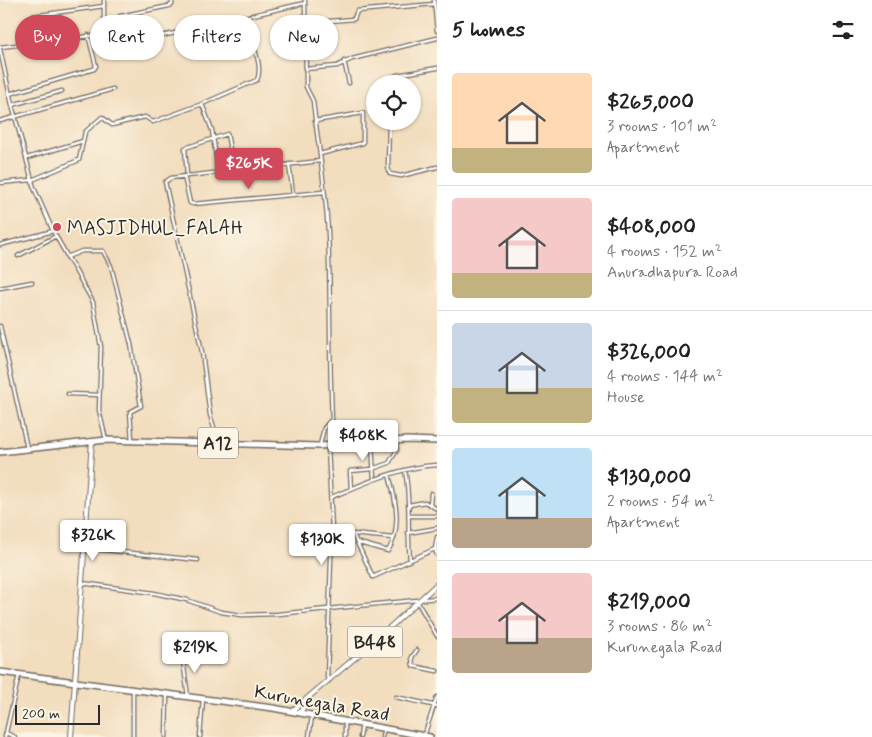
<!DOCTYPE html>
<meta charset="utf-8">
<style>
body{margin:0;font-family:Mynerve,sans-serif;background:#f2f2f2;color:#222;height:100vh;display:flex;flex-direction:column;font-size:19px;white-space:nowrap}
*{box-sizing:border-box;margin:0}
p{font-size:16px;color:#767676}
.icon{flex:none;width:28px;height:28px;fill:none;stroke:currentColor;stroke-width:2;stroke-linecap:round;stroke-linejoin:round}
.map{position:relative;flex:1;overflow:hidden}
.details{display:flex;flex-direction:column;background:#fff;width:435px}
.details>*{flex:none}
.guide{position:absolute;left:15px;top:15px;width:346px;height:45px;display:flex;gap:10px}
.fabs{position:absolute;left:366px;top:75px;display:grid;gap:10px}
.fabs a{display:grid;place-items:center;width:55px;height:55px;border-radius:50%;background:#fff;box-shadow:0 1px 4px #0004;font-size:25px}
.scale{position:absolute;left:15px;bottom:12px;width:85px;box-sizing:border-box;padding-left:5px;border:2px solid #2b2b2b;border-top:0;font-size:14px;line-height:18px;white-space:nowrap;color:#2b2b2b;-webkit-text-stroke:4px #fcf5e5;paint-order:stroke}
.price{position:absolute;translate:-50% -42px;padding:0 11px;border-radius:5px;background:#fff;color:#222;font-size:16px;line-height:32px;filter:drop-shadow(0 1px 2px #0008)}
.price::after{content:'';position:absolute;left:50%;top:30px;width:15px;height:11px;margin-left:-8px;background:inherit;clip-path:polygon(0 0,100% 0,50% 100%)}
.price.selected{background:#d1495b;color:#fff}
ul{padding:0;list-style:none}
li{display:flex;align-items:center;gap:15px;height:125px;padding:0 15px}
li+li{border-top:1px solid #e0e0e0}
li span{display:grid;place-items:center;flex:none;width:140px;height:100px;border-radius:5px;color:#555}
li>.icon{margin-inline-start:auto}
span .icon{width:60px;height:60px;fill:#fffc;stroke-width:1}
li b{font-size:21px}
h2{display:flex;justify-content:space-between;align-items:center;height:60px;padding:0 15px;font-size:21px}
.pill{padding:0 18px;border-radius:22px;background:#fff;box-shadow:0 1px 4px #0004;font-size:18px;line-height:45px}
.pill.selected{background:#d1495b;color:#fff}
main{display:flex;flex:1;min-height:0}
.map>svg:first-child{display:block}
</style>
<main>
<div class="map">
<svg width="437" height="737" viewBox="0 0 437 737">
<rect width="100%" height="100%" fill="#fcf5e5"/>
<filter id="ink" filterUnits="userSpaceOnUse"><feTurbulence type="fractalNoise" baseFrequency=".02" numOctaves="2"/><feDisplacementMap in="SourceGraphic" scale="10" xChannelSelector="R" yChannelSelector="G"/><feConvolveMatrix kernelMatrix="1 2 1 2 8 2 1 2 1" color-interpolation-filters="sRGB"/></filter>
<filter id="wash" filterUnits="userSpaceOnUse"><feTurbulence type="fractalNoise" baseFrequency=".0096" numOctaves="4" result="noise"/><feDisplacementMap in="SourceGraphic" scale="20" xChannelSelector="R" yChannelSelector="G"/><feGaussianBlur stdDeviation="1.12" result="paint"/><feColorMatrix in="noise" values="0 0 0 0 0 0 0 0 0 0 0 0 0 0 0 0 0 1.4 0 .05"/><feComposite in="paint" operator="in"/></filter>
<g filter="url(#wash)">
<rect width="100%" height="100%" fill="#f2ddbe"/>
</g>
<g filter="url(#ink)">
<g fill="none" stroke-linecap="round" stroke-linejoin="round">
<g stroke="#71695e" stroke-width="5">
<path id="street" d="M104,0V19L110,48L305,3
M305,0L306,87L313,101C318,145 326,189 328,233C331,295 329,357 332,419L324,428L320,445
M434,0L437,31
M32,16L104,6
M120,16L169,6L172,5V0
M305,23L354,19L357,11L434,4
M0,47L107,34
M0,49L12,105L34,188L53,231L93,302L101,347L99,410L106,440
M344,61L349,83
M305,69L337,66L352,59L437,38
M391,84L392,78L397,75L437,68
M9,94L94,69L96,66L88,35
M202,104L212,130L218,171
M12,105L62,91
M0,121L113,89
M315,121L363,113V143L320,154
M389,121L388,168L390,174L401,176L437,167
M27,158L83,141
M289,164L293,194
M184,176L190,203L193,204L323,192
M187,176L185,148L227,134L234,170
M0,183L32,180L79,160L85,132L102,117L112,125L145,117L153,122L202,104L257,80C265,63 247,37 246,18
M0,245L53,231
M18,256L56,236
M67,257L82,251H103L111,266L131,344L141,406L130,412L132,440
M0,288L32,282
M0,326L27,448
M68,394L99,395
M219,443L210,415L202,352L165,182L171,178L187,176L320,161
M372,443L374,479
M328,446L332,530L327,677L329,681
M405,470C411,500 407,530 410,560
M351,489L350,471L372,469L389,463L397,450L396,442
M332,497C365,483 400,467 437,465
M430,504L431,493
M409,505L425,502L437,509
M409,516H437
M332,530L353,534L373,577L437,548
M408,533L437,528
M353,534L393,538
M437,537L435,549L437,555
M356,542L388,551C402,529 396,500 389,475
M84,548L198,560
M82,583L154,593L187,600L221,612L242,615L278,614L437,598
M418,603L437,636
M417,650L412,657L413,666L437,671
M182,653L188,696
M133,690V737
M396,697L437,706
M6,733L15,737
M424,736L437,697
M5,737L19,675
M166,737L167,695
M200,737L203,699
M309,737L312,716
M345,737V721
M360,737L362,724
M382,737L384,728"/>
</g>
<g stroke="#71695e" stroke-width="6">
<path id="secondary" d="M71,737L92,441"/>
</g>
<g stroke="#71695e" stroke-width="6">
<path id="primary" d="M292,711L375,641L437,584
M300,712L310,699"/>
</g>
<g stroke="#71695e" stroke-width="8">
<path id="highway" d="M0,452L106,440L319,446L407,440L437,441
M0,672L273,708L430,737"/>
</g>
<use href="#street" stroke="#fff" stroke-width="2.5"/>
<use href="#secondary" stroke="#fff" stroke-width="4"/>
<use href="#primary" stroke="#fff" stroke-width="4"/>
<use href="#highway" stroke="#fff" stroke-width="5"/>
</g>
</g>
<circle fill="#d1495b" stroke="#fcf5e5" stroke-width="2" cx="57" cy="227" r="5"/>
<g text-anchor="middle" stroke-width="4" stroke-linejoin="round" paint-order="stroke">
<g fill="#fcf5e5" stroke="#6a6863" stroke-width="1">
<rect x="198" y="427.5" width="40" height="31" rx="4"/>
<rect x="347.5" y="626.5" width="55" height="31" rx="4"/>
</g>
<g font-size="18" font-weight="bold" fill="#2b2b2b">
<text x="218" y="449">A12</text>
<text x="375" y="648">B448</text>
</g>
<g font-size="19" fill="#2b2b2b" stroke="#fcf5e5" text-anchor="start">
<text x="67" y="234">MASJIDHUL_FALAH</text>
</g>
<g font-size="19" fill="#2b2b2b" stroke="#fcf5e5">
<text transform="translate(322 702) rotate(10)" y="7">Kurunegala Road</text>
</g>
</g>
</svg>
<div class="fabs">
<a><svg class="icon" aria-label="locate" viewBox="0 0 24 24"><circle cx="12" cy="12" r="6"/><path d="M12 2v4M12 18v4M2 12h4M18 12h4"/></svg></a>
</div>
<div class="scale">200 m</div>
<b class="price selected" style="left:249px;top:190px">$265K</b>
<b class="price" style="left:363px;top:462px">$408K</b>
<b class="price" style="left:93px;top:562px">$326K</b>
<b class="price" style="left:322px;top:566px">$130K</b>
<b class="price" style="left:195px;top:674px">$219K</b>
<div class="guide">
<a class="pill selected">Buy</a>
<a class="pill">Rent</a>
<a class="pill">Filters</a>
<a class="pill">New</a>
</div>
</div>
<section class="details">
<h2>5 homes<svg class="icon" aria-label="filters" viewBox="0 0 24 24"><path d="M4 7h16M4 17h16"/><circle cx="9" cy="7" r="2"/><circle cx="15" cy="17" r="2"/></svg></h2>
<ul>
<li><span style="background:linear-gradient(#ffd9b3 75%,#c2b280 0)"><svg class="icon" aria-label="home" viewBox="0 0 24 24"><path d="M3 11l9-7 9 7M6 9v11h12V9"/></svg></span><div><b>$265,000</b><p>3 rooms · 101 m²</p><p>Apartment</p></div></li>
<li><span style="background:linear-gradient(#f6c9c9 75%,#c2b280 0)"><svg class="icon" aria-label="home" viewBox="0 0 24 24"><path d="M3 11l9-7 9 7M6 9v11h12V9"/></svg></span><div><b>$408,000</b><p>4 rooms · 152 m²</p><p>Anuradhapura Road</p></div></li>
<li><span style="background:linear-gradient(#c9d6e8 65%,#c2b280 0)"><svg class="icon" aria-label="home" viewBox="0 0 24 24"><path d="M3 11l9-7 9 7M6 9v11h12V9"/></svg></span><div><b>$326,000</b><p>4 rooms · 144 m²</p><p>House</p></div></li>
<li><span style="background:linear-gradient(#bfe0f5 70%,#b9a48a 0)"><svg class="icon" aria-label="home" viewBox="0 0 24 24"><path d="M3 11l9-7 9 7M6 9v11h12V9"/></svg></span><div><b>$130,000</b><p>2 rooms · 54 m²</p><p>Apartment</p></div></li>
<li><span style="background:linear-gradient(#f6c9c9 65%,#b9a48a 0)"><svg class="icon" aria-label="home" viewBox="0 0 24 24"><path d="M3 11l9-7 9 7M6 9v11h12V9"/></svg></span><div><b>$219,000</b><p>3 rooms · 86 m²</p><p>Kurunegala Road</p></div></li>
</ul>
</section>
</main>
